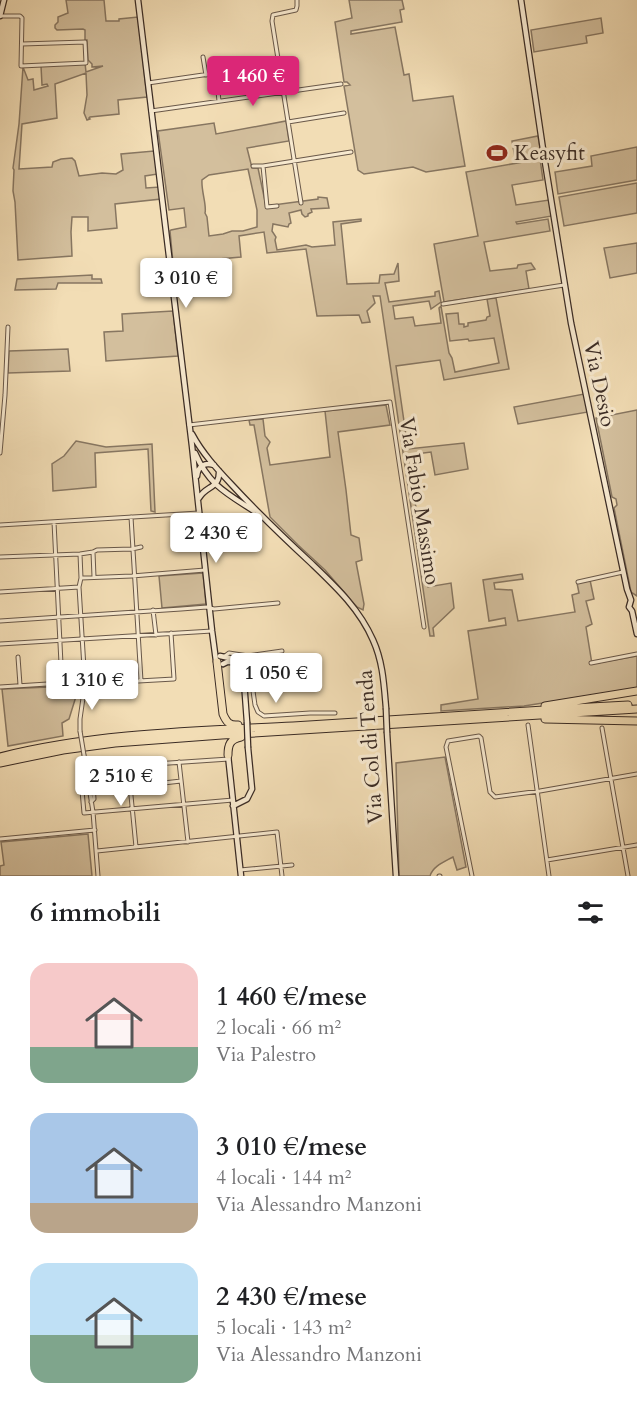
<!DOCTYPE html>
<html lang="it">
<meta charset="utf-8">
<style>
body{margin:0;font-family:Cardo,serif;background:#f6f6f6;color:#202124;height:100vh;display:flex;flex-direction:column;font-size:22px;white-space:nowrap}
*{box-sizing:border-box;margin:0}
p{font-size:20px;color:#757577}
.icon{flex:none;width:33px;height:33px;fill:none;stroke:currentColor;stroke-width:2;stroke-linecap:round;stroke-linejoin:round}
.map{position:relative;height:876px;overflow:hidden}
.panel{display:flex;flex-direction:column;background:#fff;flex:1}
.panel>*{flex:none}
.price{position:absolute;translate:-50% -51px;padding:0 14px;border-radius:6px;background:#fff;color:#222;font-size:20px;line-height:39px;filter:drop-shadow(0 2px 3px #0008)}
.price::after{content:'';position:absolute;left:50%;top:36px;width:18px;height:14px;margin-left:-9px;background:inherit;clip-path:polygon(0 0,100% 0,50% 100%)}
.price.current{background:#db2777;color:#fff}
ul{padding:0;list-style:none}
li{display:flex;align-items:center;gap:18px;height:150px;padding:0 30px}
li span{display:grid;place-items:center;flex:none;width:168px;height:120px;border-radius:18px;color:#555}
li>.icon{margin-inline-start:auto}
span .icon{width:72px;height:72px;fill:#fffc;stroke-width:1}
li b{font-size:26px}
h2{display:flex;justify-content:space-between;align-items:center;height:72px;padding:0 30px;font-size:26px}
.map>svg:first-child{display:block}
</style>
<div class="map">
<svg width="637" height="876" viewBox="0 0 637 876">
<rect width="100%" height="100%" fill="#f2ddb5"/>
<filter id="stains"><feTurbulence type="fractalNoise" baseFrequency=".00333" numOctaves="4"/><feColorMatrix values="0 0 0 0 .2 0 0 0 0 .09 0 0 0 0 .02 0 0 0 .5 -.17"/></filter>
<radialGradient id="worn" r=".72"><stop offset=".6" stop-color="#630" stop-opacity="0"/><stop offset="1" stop-color="#630" stop-opacity=".3"/></radialGradient>
<path fill="#d3bf9d" stroke="#877661" stroke-width="1.5" fill-rule="evenodd" d="M66,0H104L106,21H119V19L138,17L147,97L118,100L119,114L90,117L89,118L90,119L87,120L84,113L87,95L86,73L55,84L57,118L22,124L19,169L52,167L53,162L61,159L72,158L75,161L79,176L102,173L116,174L123,170L121,154L154,151L158,174L145,176L146,188L160,187L161,199L115,204L117,228L88,231V217H72L71,232L72,256L18,260L15,202L13,191L14,170L13,168L19,124L23,67L28,80L33,79L34,90L48,86L47,84L42,85L41,66L85,63L86,72L103,66L92,67V64L88,60L87,40H85V30L83,29L57,30L55,28V25L58,22V17L68,13Z
M349,0H402L404,9L400,10L402,22L351,31V34L395,27L404,75L409,74L413,101L453,96L465,166L426,172L413,167L364,174L358,170L344,86L350,85L347,82H344L335,22L352,18Z
M601,18L603,33L586,36L587,43L534,52L531,30Z
M286,121L289,141L247,148L252,168H258L266,206L318,199V197L327,198L329,208L311,209L312,212L308,214V216L305,217L302,214L301,210L289,213L291,223L289,224L288,227L273,224L272,231L276,237L275,240L277,250L306,245L312,247L335,245L333,222L361,219V221L341,224L347,284L379,283L380,275L394,274L398,263L399,281L385,283L389,302L435,296V292L439,291L441,302L431,309L429,301L393,306L395,319L413,317L415,326L441,323L439,308L441,306L449,353L452,358L455,372L499,363L494,338L469,341L468,339L450,341L446,314L458,313L459,324H464V327L468,326V323L486,320L487,317L490,316L487,299L496,298L509,369L444,380L440,360L396,366L408,449L464,443L468,469L435,475L431,452L408,455L428,587L451,583L454,608L433,628L434,636H430L380,296H373L375,303L367,311L370,322L362,323L359,315L317,316L306,249L267,253L264,232L239,236L241,257L173,263L170,231L171,230L186,227L184,208L169,210L158,131L214,123L216,134ZM248,169L257,210V227L243,231H232L223,234L209,236L207,217L205,213C207,205 201,191 202,180L209,175Z
M538,136L541,154L515,158L512,141Z
M637,147V180L558,194L555,172L592,166L591,156Z
M540,159L543,180L512,185L516,205L549,200L552,216L516,222L517,224L548,219L550,231L484,242L490,271L517,268L518,265L531,263L535,269L526,271L529,289L444,302L434,244L478,236L466,172Z
M637,183V213L564,226L559,197Z
M637,243V273L610,278L604,248Z
M92,275V279H101L102,283H58L56,289L15,290L17,279Z
M173,311L178,356L106,361L104,332L123,331L122,314Z
M68,349L70,371L8,373L9,351Z
M584,394L588,412L518,424L514,407Z
M386,405L390,425L338,432L346,490L351,535L359,538L362,560L356,562L364,604L363,610L357,607L325,570L298,545L270,517L254,425H250L249,420L263,419L265,436L270,442L267,448L270,465L330,457L325,411Z
M637,410V596L631,592L614,508L617,505L616,499L612,497L596,418Z
M76,441L106,447L152,444L155,512L151,511L148,449L95,453L96,487L53,491L52,464L64,456Z
M203,573L206,604L162,608L159,576Z
M522,574L523,579L494,583L495,589L512,590L518,621L575,612L572,595L579,593L577,583L590,580L594,599L586,601L592,624L586,627L592,664L637,656V688L524,706L441,711V705L478,699L468,631L506,625L505,618L489,621L483,580Z
M74,686L78,690L69,719L62,723L63,736L8,746L2,689Z
M445,757L466,867L457,870L453,857C444,862 433,866 430,876H399L396,763Z
M88,834L92,876H0V866L4,865L1,842Z"/>
<g fill="none" stroke-linecap="round" stroke-linejoin="round">
<g stroke="#695849" stroke-width="5">
<path id="street" d="M297,0V6L296,10L273,15L272,21L301,203
M0,16H20L22,18L21,66L86,63L85,42L22,44
M203,57L206,75
M216,73L219,101
M148,83L279,64
M151,111L341,84
M288,122L344,113
M253,166H263
M277,206L267,207L263,166L351,152
M443,304L564,285
M189,425L390,402L424,627
M0,453L5,395L8,327
M131,517L141,681
M54,522L62,684
M0,525L199,513
M93,552L94,577
M80,554L81,578L132,576L205,570
M0,557L80,554L93,552L97,550L132,549L141,547
M578,582L623,572
M0,592L79,587
M153,610L156,635
M0,621L181,609L207,607L214,609L278,603
M0,644L212,631
M225,656L229,653L248,656L282,651
M248,656L255,705L258,712L264,716L310,713H335
M18,657L20,685
M591,663L637,654
M0,687L79,682L85,684L174,679L171,633
M528,725L549,876
M602,728L628,876
M80,731V719L85,684L79,587L81,578
M84,755L93,812L98,876
M179,762L188,842
M128,765L136,847
M81,779L84,813L233,800
M94,791L181,781
M91,802L94,799L92,770L95,768L229,759
M0,839L95,830
M97,851L277,832L282,876
M547,860L637,845
M240,870L292,865
M439,876H440
M472,876L446,747L448,741L479,736L481,738L490,792L495,797L540,791L637,774"/>
</g>
<g stroke="#3b2c25" stroke-width="7">
<path id="secondary" d="M138,0L192,446L212,631L216,661
M521,0L544,156L571,323L627,589L631,600L629,607L632,611L637,634
M0,16L4,0
M192,434C202,453 217,469 232,485C257,512 283,537 310,562C335,586 359,608 373,640C383,662 384,685 386,708
M195,453C209,485 226,493 254,511
M197,476C198,466 205,462 214,465
M199,498C206,485 220,489 219,471
M220,656L234,659L243,668L247,722
M223,664L227,662H236
M387,733L396,876
M228,755L241,876
M233,806L247,799L252,789L248,748"/>
</g>
<g stroke="#3b2c25" stroke-width="9">
<path id="highway" d="M217,662L223,714C226,721 229,726 238,725
M545,706L637,691
M545,719L637,721
M228,755C228,745 230,739 241,737
M0,757C94,733 196,731 293,726C404,719 516,711 628,705
M0,763L63,750L115,743L222,735L637,709"/>
</g>
<use href="#street" stroke="#f7e9cf" stroke-width="3"/>
<use href="#secondary" stroke="#f7e9cf" stroke-width="4.5"/>
<use href="#highway" stroke="#f2ddb5" stroke-width="7"/>
<g stroke="#695849" stroke-width="5" stroke-linecap="butt">
<path id="street-bridge" d="M80,731L84,755"/>
</g>
<g stroke="#3b2c25" stroke-width="7" stroke-linecap="butt">
<path id="secondary-bridge" d="M386,708L387,733
M247,722L248,748"/>
</g>
<use href="#street-bridge" stroke="#f7e9cf" stroke-width="3"/>
<use href="#secondary-bridge" stroke="#f7e9cf" stroke-width="4.5"/>
</g>
<defs>
<g id="stadium-bare" transform="scale(1.62)"><path d="M0-5a6.5 5 0 1 0 0 10a6.5 5 0 1 0 0-10ZM-3.5-1.8h7v3.6h-7Z" fill="#8f2418" stroke="#f7e9cf" stroke-width="2.5" paint-order="stroke"/></g>
</defs>
<g fill-rule="evenodd">
<use href="#stadium-bare" x="497" y="153"/>
</g>
<g text-anchor="middle" stroke-width="6" stroke-linejoin="round" paint-order="stroke">
<g font-size="21" fill="#3b2c25" stroke="#f7e9cf" text-anchor="start">
<text x="514" y="160">Keasyfit</text>
</g>
<g font-size="21" fill="#3b2c25" stroke="#f7e9cf">
<text transform="translate(600 384) rotate(78)" y="7">Via Desio</text>
<text transform="translate(420 501) rotate(81)" y="7">Via Fabio Massimo</text>
<text transform="translate(370 747) rotate(-94)" y="7">Via Col di Tenda</text>
</g>
</g>
<rect width="100%" height="100%" filter="url(#stains)"/>
<rect width="100%" height="100%" fill="url(#worn)"/>
</svg>
<b class="price current" style="left:253px;top:107px">1 460 €</b>
<b class="price" style="left:186px;top:309px">3 010 €</b>
<b class="price" style="left:216px;top:564px">2 430 €</b>
<b class="price" style="left:276px;top:704px">1 050 €</b>
<b class="price" style="left:92px;top:711px">1 310 €</b>
<b class="price" style="left:121px;top:807px">2 510 €</b>
</div>
<section class="panel">
<h2>6 immobili<svg class="icon" aria-label="filters" viewBox="0 0 24 24"><path d="M4 7h16M4 17h16"/><circle cx="9" cy="7" r="2"/><circle cx="15" cy="17" r="2"/></svg></h2>
<ul>
<li><span style="background:linear-gradient(#f6c9c9 70%,#7fa58c 0)"><svg class="icon" aria-label="home" viewBox="0 0 24 24"><path d="M3 11l9-7 9 7M6 9v11h12V9"/></svg></span><div><b>1 460 €/mese</b><p>2 locali · 66 m²</p><p>Via Palestro</p></div></li>
<li><span style="background:linear-gradient(#a9c7e8 75%,#b9a48a 0)"><svg class="icon" aria-label="home" viewBox="0 0 24 24"><path d="M3 11l9-7 9 7M6 9v11h12V9"/></svg></span><div><b>3 010 €/mese</b><p>4 locali · 144 m²</p><p>Via Alessandro Manzoni</p></div></li>
<li><span style="background:linear-gradient(#bfe0f5 60%,#7fa58c 0)"><svg class="icon" aria-label="home" viewBox="0 0 24 24"><path d="M3 11l9-7 9 7M6 9v11h12V9"/></svg></span><div><b>2 430 €/mese</b><p>5 locali · 143 m²</p><p>Via Alessandro Manzoni</p></div></li>
</ul>
</section>
